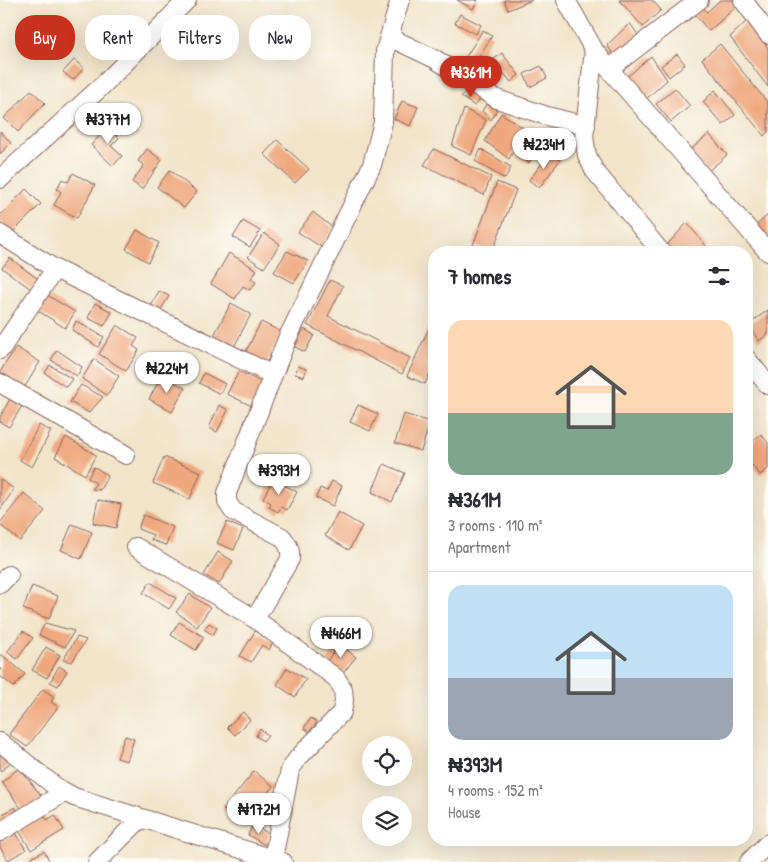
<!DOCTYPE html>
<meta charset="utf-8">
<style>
body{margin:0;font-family:"Patrick Hand",sans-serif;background:#f2f2f3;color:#2b2b33;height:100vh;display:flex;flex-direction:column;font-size:19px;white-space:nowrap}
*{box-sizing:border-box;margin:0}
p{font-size:16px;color:#7c7c81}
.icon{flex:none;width:28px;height:28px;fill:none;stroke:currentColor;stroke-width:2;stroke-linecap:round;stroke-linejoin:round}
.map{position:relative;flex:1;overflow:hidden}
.sheet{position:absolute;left:428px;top:246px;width:325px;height:600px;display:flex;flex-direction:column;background:#fff;border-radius:20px;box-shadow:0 5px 20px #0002}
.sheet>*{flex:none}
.top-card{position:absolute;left:15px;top:15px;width:338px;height:45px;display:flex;gap:10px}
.controls{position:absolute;left:362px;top:736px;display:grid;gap:10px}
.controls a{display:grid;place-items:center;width:50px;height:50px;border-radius:50%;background:#fff;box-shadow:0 5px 20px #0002;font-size:25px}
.price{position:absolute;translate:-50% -42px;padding:0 11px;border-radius:18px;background:#fff;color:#222;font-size:16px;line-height:32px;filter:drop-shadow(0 1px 2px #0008)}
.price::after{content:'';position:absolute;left:50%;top:30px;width:15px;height:11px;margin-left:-8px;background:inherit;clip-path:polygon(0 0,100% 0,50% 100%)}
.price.current{background:#c8321e;color:#fff}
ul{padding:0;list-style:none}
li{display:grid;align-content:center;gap:10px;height:265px;padding:0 20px}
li+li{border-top:1px solid #e1e1e2}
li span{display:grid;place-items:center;height:155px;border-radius:15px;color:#555}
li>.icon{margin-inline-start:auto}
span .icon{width:90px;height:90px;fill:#fffc;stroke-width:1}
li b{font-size:21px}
h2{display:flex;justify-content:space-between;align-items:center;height:60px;padding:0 20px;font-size:21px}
.pill{padding:0 18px;border-radius:20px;background:#fff;box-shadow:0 5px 20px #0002;font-size:18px;line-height:45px}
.pill.current{background:#c8321e;color:#fff}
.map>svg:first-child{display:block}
</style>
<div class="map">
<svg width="768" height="862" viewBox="0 0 768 862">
<rect width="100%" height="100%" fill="#fdfcf7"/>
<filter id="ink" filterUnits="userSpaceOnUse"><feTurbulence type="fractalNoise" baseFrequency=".02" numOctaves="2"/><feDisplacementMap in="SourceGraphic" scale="10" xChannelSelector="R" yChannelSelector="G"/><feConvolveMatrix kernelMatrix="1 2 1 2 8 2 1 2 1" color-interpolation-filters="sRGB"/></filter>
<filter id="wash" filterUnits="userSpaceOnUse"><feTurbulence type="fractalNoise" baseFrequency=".0096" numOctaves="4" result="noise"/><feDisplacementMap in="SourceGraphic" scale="20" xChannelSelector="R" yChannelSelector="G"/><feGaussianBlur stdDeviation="1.12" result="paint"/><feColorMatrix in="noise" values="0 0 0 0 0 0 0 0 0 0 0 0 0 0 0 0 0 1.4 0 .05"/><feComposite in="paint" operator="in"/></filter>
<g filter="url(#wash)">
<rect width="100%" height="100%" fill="#f1e4c9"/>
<g id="blocks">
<path fill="#efa87e" d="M457,0H478L473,9Z
M504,0H532L508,10Z
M619,0H652L661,10L643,27Z
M720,0H734L738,5L709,31L694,14L702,7L707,12Z
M460,14L481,25L476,34L455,23Z
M747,21L768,48V87L730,37Z
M109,22L115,26L97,50L91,46Z
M630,23L638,35L613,54L607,45Z
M483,30L492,36L469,72L460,66Z
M720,44L768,103V132L764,136L702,59Z
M502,53L519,75L511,82L493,60Z
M677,54L685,64L669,77L661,66Z
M651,56L667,80L645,100L627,77Z
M74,60L84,68L73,80L63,72Z
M541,66L547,78L530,87L524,74Z
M675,88L690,106L671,122L656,104Z
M467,89L481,98L475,106L461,97Z
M31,90L45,103L18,132L4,118Z
M715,90L735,115L723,125L703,102Z
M402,101L418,107L410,126L394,119Z
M487,103L497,110L491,120L482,111Z
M464,109L486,120L471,155L452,146Z
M501,113L525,129L509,159L485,141Z
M111,124L118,131L115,134L119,138L111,146L122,156L113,166L91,145Z
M0,131L11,143L0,154Z
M709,134L727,155L707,172L689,151Z
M529,138L540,145L529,163L518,156Z
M277,140L309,169L295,183L264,154Z
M147,149L162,160L142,189L132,182L144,165L138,161Z
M434,149L491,177L484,195L424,165Z
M481,149L511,167L505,179L475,161Z
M550,153L560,160L539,188L529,180Z
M170,170L197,192L184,208L157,187Z
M73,173L95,185L77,218L54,205L61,192L57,189L62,179L68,182Z
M497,182L516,190L492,252H490L473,245Z
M26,189L41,204L11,234L0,223V215Z
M313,212L333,228L321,247L298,232Z
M768,215V245L753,228Z
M243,221L260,231L250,247L233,237Z
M687,223L707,247L701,252H670L665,247Z
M137,230L159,243L148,262L126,249Z
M264,233L280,244L264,268L248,257Z
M287,251L308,261L294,283L274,272Z
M229,253L257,270L251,279L256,282L250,290L243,286L235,299L211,284Z
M10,258L38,279L31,289L2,268Z
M330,280L343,286L328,316L410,358L402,374L307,325Z
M159,291L169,296L160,311L151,306Z
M47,295L75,312L65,328L37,310Z
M95,303L112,312L104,326L88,318Z
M231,303L251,314L233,349L212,339Z
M768,310V334L759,341L748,325Z
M434,317V365L425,384L407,376Z
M76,321L104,337L98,347L72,330Z
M261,322L282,332L265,366L244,355Z
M117,325L138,338L133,346L139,350L126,371L99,354Z
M304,329L314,335L305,352L295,347Z
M16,347L40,362L24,388L0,372Z
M57,350L82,367L77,376L51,360Z
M94,359L119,376L107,395L82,379Z
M50,365L72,379L66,387L45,373Z
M298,366L306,369L304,377L295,374Z
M239,371L263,383L252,406L227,394Z
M204,373L225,384L220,394L199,383Z
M162,375L185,388L172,412L149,399Z
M81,385L103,397L89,413L70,402Z
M10,399L22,406L9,427L0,422V417Z
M219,405L228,410L217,432L209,428Z
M358,405L378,414L370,431L350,422Z
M404,414L430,422L421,451L395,443Z
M39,425L51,431L32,467L20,460Z
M761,434L768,443V469L760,475L746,458V447Z
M66,437L96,455L85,475L55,457Z
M164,457L201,472L190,499L153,483Z
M384,464L405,473L392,502L372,492Z
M94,467L108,475L100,490L92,489L96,483L88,478Z
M0,479L14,489L0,510Z
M273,479L297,492L287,510L281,507L278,512L269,507L271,503L263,498Z
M332,481L342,486L333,506L316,498L320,488L327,491Z
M24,493L45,511L20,541L0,525V523Z
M98,500L121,504L116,528L93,523Z
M338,512L362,526L349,550L325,536Z
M143,515L173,527L166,545L151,540L153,535L138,529Z
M227,522L243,529L234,550L217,543Z
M72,524L92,532L81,559L61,550Z
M218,552L233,561L219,584L204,575Z
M150,582L176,598L169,609L143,593Z
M32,586L58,596L49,619L23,609Z
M190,594L210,608L197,627L176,612Z
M179,622L204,637L196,650L171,635Z
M45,623L74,631L65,647L39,635Z
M209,623L217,628L213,635L204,629Z
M23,631L33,638L17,659L7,652Z
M255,631L273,642L269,650L262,645L251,662L240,656Z
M77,637L86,640L72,662L63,660Z
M339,644L356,657L343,673L327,661Z
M46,647L60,655L47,678L32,670Z
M1,654L25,674L14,687L0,676Z
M59,666L67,671L58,686L50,682Z
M287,668L306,679L295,697L277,685Z
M43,689L54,697L51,702L58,707L27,747L9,734Z
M243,712L250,720L235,735L227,727Z
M311,718L317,722L309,732L304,728Z
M260,729L268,735L263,741L256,736Z
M125,736L134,739L127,761L117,758Z
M0,748L12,761L0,772Z
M19,768L44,799L23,811L2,782Z
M254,771L273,786L242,825L223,810Z
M15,807L19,815L0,826V816Z
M43,814L47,820L55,815L64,830L31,850L18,829Z
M253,825L270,834L265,845L248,835Z
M16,833L26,850L8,860L0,847V842Z
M44,851L50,862H24Z"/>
</g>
</g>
<g filter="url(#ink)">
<use href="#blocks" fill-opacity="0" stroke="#846462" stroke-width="1"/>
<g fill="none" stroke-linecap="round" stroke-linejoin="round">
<g stroke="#846462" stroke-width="20">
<path id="street" d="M566,0L594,50L609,69L768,252
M743,0L768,34
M389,37L435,59L497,99L547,116L586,126
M594,50L584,137L587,155L594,170L661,252
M609,69L699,0
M0,179L102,86L187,0
M0,234L55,269L273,375
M0,350L55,269
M746,358L768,385
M0,383L126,455
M136,547L255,619L336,678L343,689L344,701L342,712L298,758L290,770L273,859
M0,584L9,575
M255,619L290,559C291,549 288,544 282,537L233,511L227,502V493L287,339L372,165L383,122L385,51L400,0
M0,742L56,787L74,797L283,862
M0,832L65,792
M97,862L141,818
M749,862L768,843"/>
</g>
<use href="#street" stroke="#fff" stroke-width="18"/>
</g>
</g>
</svg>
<div class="controls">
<a><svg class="icon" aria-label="locate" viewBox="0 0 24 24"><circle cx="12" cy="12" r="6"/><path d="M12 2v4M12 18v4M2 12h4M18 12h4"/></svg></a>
<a><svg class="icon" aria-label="layers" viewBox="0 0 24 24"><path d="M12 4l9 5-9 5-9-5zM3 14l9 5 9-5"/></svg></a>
</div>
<b class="price current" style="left:471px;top:98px">₦361M</b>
<b class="price" style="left:108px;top:145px">₦377M</b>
<b class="price" style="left:544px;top:170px">₦234M</b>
<b class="price" style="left:167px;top:394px">₦224M</b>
<b class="price" style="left:279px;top:496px">₦393M</b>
<b class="price" style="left:341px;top:659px">₦466M</b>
<b class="price" style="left:259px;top:835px">₦172M</b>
<div class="top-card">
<a class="pill current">Buy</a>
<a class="pill">Rent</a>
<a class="pill">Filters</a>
<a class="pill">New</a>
</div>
<section class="sheet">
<h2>7 homes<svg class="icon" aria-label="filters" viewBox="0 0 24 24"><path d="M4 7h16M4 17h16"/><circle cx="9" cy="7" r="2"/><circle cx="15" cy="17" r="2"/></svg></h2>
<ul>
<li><span style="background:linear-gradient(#ffd9b3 60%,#7fa58c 0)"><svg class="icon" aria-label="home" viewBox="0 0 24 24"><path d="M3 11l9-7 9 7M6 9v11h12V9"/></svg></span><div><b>₦361M</b><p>3 rooms · 110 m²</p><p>Apartment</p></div></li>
<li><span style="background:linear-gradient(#bfe0f5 60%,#9aa5b1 0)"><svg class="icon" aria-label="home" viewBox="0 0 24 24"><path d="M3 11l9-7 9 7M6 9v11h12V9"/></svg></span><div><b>₦393M</b><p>4 rooms · 152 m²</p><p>House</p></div></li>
</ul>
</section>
</div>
